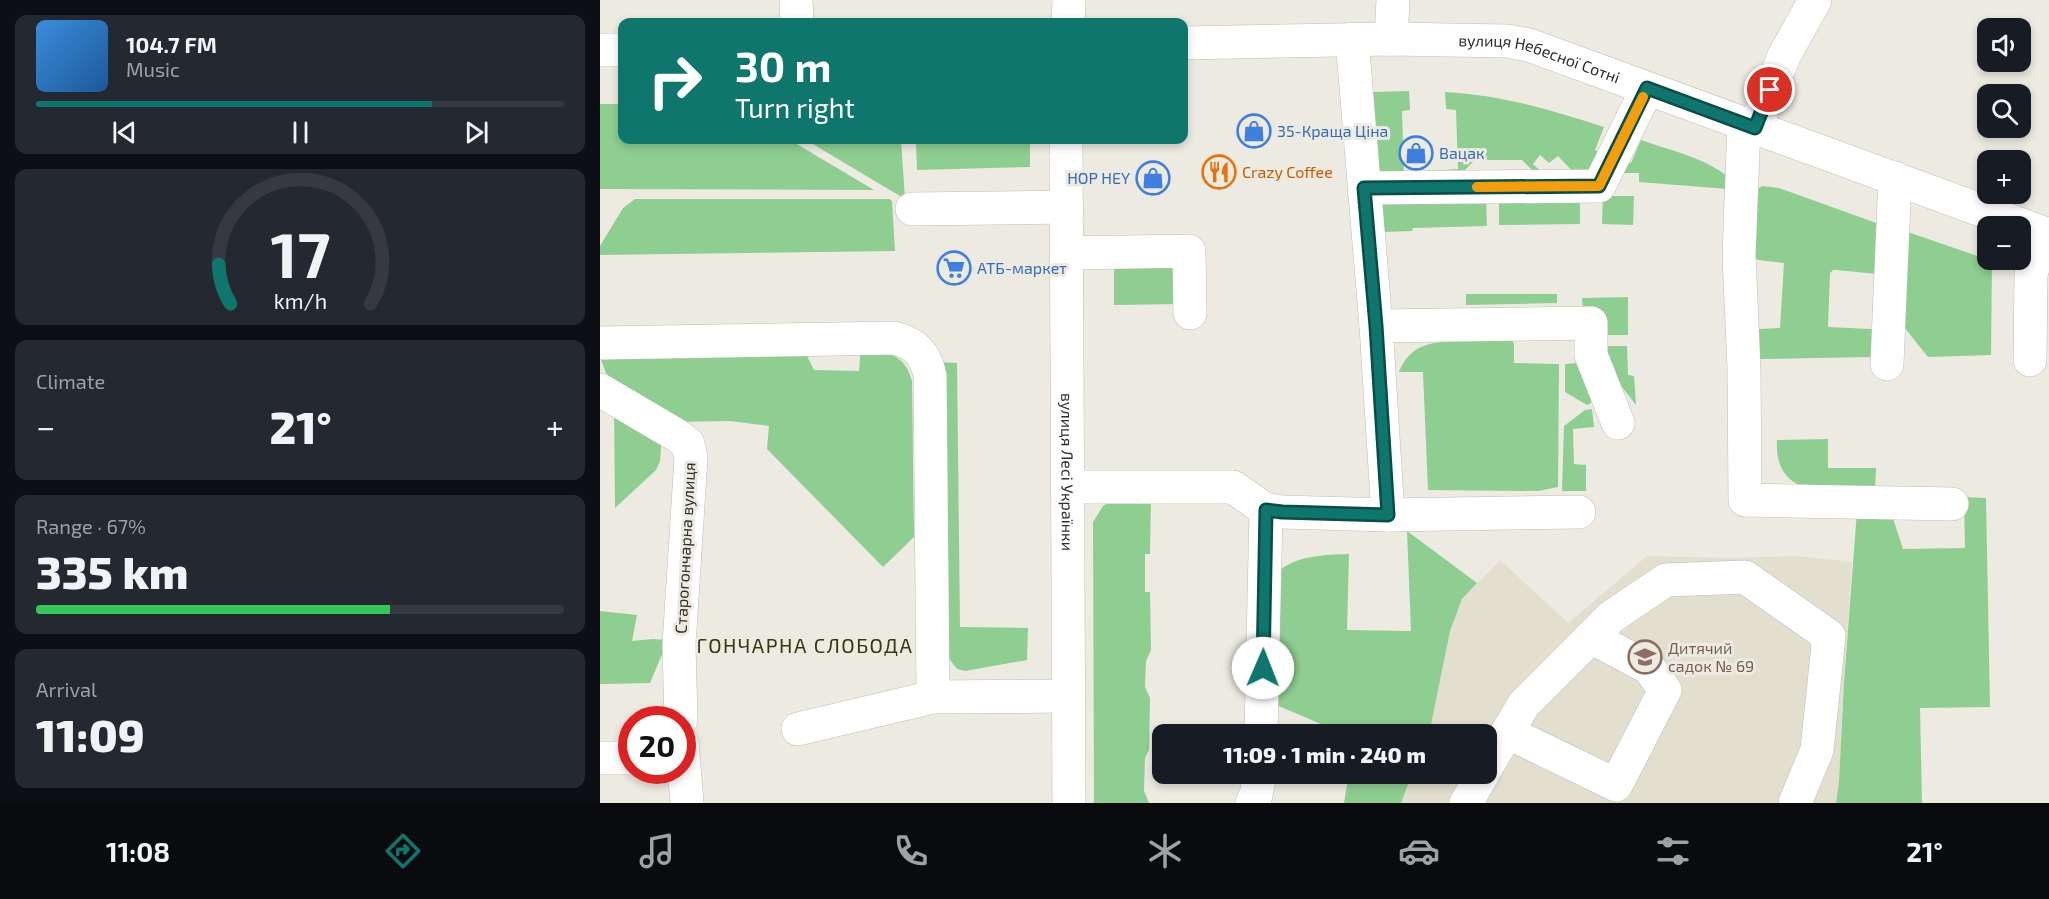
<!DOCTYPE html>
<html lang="en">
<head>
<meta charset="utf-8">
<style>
	body { margin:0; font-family:"Exo 2",sans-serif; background:#242831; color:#f1f3f6; height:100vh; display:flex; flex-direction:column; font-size:22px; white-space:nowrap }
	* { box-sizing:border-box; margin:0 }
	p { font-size:20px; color:#9ea1a6 }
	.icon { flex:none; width:33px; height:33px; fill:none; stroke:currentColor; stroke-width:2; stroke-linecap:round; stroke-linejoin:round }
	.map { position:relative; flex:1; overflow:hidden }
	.side { display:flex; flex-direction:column; gap:15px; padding:15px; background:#0d0f14; width:600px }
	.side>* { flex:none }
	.hud { position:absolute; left:18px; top:18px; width:570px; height:126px; border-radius:12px; box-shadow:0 3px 9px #0003; background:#0f766e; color:#fff; overflow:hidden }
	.controls { position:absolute; left:1377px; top:18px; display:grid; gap:12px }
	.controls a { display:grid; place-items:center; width:54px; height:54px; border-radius:12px; background:#171b24; box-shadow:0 3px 9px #0003; font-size:30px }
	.speed { position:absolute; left:18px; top:706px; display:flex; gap:12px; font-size:30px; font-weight:700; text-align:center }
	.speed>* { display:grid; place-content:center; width:78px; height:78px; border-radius:50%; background:#171b24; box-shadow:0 3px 9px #0003; line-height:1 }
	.speed .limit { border:9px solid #d22; background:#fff; color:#111 }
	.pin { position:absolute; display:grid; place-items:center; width:51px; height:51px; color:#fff; margin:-26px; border:3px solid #fff; border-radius:50%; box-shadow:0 2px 6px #0007 }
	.me { position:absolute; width:66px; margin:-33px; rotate:1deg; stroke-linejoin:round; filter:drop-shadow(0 0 4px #0008) }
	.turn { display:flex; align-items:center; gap:21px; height:126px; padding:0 18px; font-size:27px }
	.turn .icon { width:78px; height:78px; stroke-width:2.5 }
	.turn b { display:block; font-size:42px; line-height:51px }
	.big { font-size:45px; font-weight:800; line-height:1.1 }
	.side .card { flex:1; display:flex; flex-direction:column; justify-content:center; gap:9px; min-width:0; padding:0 21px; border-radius:12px; background:#242831 }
	.side .dial { align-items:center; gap:0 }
	.dial svg { height:156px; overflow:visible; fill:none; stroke:#363941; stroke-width:7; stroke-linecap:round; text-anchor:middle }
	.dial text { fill:#f1f3f6; stroke:none }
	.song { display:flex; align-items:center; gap:18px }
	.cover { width:72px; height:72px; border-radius:9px; background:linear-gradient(135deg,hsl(210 70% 55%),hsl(210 70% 35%)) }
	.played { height:6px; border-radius:3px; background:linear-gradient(90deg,#0f766e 75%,#363941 75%) }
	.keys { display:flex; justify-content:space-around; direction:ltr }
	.heat { display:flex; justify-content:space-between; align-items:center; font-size:33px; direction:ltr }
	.charge { height:9px; border-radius:4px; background:linear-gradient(90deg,#34c759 67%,#363941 0) }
	.trip { position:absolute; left:552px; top:724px; width:345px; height:60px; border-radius:12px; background:#171b24; box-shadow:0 3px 9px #0003; font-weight:800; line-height:60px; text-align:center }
	.dock { display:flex; height:96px; justify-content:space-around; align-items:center; background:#090b0e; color:#9ea1a6 }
	.dock .icon { width:42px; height:42px }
	.dock .on { color:#0f766e }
	.dock b { font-size:27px; color:#f1f3f6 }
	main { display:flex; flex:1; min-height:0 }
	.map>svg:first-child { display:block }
	.built { fill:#e2dfce }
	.green { fill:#8fce91 }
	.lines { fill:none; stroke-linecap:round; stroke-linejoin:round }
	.minor-casing { stroke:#c0beb5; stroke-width:34 }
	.minor { stroke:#fff; stroke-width:33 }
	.route-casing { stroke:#0a4d48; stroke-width:15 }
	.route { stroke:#0f766e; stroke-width:10 }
	.slow { stroke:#f59e0b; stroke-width:10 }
	.labels { text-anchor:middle; stroke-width:6; stroke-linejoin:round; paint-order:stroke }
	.street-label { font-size:16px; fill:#2f2e2b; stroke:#eceae1 }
	.shop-label { font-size:16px; fill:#366cbe; stroke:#eceae1; text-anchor:start }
	.food-label { font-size:16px; fill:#c56008; stroke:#eceae1; text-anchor:start }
	.education-label { font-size:16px; fill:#785e54; stroke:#eceae1; text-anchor:start }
	.quarter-label { font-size:20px; letter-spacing:1.5px; fill:#34380f; stroke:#eceae1 }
</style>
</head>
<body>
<main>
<section class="side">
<div class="card">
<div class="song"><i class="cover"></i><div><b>104.7 FM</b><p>Music</p></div></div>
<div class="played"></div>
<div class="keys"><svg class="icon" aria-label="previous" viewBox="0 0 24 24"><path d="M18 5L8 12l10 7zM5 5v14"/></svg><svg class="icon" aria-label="pause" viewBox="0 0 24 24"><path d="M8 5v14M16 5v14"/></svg><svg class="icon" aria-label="next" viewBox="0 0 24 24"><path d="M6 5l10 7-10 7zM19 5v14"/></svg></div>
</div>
<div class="card dial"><svg viewBox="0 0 100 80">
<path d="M14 69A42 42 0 1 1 86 69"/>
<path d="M14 69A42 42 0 0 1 8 49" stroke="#0f766e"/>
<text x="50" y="56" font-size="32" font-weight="700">17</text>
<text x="50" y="72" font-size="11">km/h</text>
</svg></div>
<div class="card"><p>Climate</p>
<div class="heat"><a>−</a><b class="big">21°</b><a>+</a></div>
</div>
<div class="card"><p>Range · 67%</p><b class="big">335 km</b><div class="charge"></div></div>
<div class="card"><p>Arrival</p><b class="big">11:09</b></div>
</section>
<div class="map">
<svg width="1449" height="803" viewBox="0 0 1449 803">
	<rect width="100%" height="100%" fill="#eceae1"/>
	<path class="built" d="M1047,556l86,2 63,-2 56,6 -8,121 -5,99 -3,21h-435l11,-29h74v-39h-57l21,-104 12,-32 38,-39 68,63z"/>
	<path class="green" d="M809,91l1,19 -8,1 2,62 54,-4 -2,-59 -10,-1 -1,-17c56,3 106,18 159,35l-9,23 10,5 -7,12 -20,10 -20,-21 -9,7 -9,-8 -7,9 17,16h-8l-20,-20h-47l-20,20h-66l-10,-9 -6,-79z
		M0,104h22v36h168l84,50 -274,-1z
		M206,140h95l4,59z
		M1041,140c28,10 62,17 86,36l1,13 -89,-7v-9h-24l6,-13 10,3z
		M430,141v26l-113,3 -1,-26z
		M1162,186l17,2 100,36 -1,50 -42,-4h-3l-3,3 -2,54 43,2 2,2 -1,26 -113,2v-30l21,-1 4,-65 -26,-3 -4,-3v-65z
		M886,196l1,30 -74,2 -1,3 -28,1 -2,-35z
		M899,196h81v28l-81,1z
		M1003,196h31l-1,29 -31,-1z
		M35,199h254l3,2 3,50 -295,4v-9l23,-38z
		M1299,229l93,32 -1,94 -63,2 -28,-35z
		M514,267h66l1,37 -67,1z
		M866,294h91v9l-91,2z
		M1028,297v38h-23l-1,-24h-21l-1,-13z
		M911,339l3,5v19l45,1 -1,123 -20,4 -110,-1 -5,-118h-24c12,-30 35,-30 64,-31 16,-1 32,-1 48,-2z
		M261,345c25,8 44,8 51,36l2,156 -31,30 -116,-118 2,-23 -39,-5 -53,1 -57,-34 -14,-15 -6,-16 206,-3 8,16 45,1z
		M1006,346h21l1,29 6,1 2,29 -31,-40z
		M337,362l20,1 3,264 68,1 -1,32 -62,11 -8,-2 -13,-17z
		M977,363c14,9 14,25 14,40l-4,2 -22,-13v-28z
		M14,404l48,29 -2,28 -4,9 -41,38z
		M992,409l2,18 -21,2 1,35 12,1v26h-24l2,-65 21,-16z
		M1228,439v29h48l-1,21 -73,-3c-21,-8 -26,-26 -25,-46z
		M1364,497l22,1 4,209 -70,1 2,95h-86l3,-21 5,-99 13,-172 34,1 12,37 62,-1z
		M551,498l-1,56h-5v38h5l1,58 -5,11 -1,26 5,11 -1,52 -4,8 -1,33 5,12h-55l-1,-281 10,-16 7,-4z
		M807,531l70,52 -15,16 -12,32 -21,104h-92l-9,-8 -54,-23 7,-135c20,-14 44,-14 68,-15l-2,76 64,1z
		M0,611l37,4 -5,26 21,-2 15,1 -18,43 -50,1z
		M749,774h63l-11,29h-57z"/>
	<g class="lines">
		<defs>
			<g id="minor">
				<path d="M196,0l1,22"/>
				<path d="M468,22l1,-22"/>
				<path d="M791,39l2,-39"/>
				<path id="s1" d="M584,43l207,-4 116,2 22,4 520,190"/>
				<path d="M0,50h22"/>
				<path d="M1144,125l-5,130 5,113 1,132 207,4"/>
				<path d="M1155,128l29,-72 31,-56"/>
				<path id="s2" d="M466,140l3,663"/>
				<path d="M764,188l235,-2 48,-97"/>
				<path d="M312,209l155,-2"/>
				<path d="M467,253l122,-2 1,62"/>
				<path d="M776,326l215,-3v32l27,68"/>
				<path d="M0,343l294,-5c21,5 32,16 36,38l3,321 136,-1"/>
				<path d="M1430,360l1,-86 13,-41"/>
				<path d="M1287,364l8,-186"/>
				<path d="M0,390l78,46 10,8 3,14 -12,187 2,75"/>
				<path d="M467,487h166l33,23 16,2 106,3 -12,-189 -24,-287"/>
				<path d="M788,515l191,-3"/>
				<path d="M198,729l135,-32"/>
				<path d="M907,732l109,53 49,-95 -16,-22 -58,-31"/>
				<path d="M661,735l5,-225"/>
				<path d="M82,743l5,60"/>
				<path d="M0,758h32"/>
				<path d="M886,768l38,-64 87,-87 55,-37 79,-3 84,59 -12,114 -22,53"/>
				<path d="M652,803l4,-8 4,-21"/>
				<path d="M866,803l17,-29"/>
			</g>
		</defs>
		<use href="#minor" class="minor-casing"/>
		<use href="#minor" class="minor"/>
	</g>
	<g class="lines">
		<defs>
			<path id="route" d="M663,668l3,-158 16,2 106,3 -12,-189 -12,-138 235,-2 48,-98 108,40 15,-38"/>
		</defs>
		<use href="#route" class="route-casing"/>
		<use href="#route" class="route"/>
		<path class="slow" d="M877,187l122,-1 44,-89"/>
	</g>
	<defs>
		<symbol id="shop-ring" viewBox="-11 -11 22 22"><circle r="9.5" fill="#eceae1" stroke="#3f7fe0" stroke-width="1.5"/><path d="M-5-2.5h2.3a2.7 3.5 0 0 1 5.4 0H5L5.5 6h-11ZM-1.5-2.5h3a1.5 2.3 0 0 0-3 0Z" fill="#3f7fe0"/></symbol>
		<symbol id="restaurant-ring" viewBox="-11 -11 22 22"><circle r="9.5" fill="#eceae1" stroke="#e8710a" stroke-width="1.5"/><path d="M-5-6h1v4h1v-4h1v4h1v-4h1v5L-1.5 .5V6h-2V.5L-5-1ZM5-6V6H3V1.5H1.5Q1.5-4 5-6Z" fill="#e8710a"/></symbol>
		<symbol id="supermarket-ring" viewBox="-11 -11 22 22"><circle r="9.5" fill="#eceae1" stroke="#3f7fe0" stroke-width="1.5"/><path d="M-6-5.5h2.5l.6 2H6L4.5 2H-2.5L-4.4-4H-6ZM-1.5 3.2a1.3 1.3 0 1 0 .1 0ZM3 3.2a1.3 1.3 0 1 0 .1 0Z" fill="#3f7fe0"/></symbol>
		<symbol id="school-ring" viewBox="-11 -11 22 22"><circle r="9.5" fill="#eceae1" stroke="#8d6e63" stroke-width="1.5"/><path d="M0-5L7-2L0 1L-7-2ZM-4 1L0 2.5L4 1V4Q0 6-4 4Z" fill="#8d6e63"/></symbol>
	</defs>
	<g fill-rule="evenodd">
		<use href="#shop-ring" x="635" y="112" width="38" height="38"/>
		<use href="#shop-ring" x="797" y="134" width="38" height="38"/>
		<use href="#restaurant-ring" x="600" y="153" width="38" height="38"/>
		<use href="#shop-ring" x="534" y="159" width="38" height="38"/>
		<use href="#supermarket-ring" x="335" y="249" width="38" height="38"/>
		<use href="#school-ring" x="1026" y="638" width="38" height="38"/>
	</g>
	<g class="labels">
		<g class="street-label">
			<text dy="6" stroke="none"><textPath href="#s1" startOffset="358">вулиця Небесної Сотні</textPath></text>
			<text dy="6" stroke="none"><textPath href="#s2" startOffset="332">вулиця Лесі Українки</textPath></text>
			<text transform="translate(85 548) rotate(-87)" y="6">Старогончарна вулиця</text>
		</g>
		<g class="shop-label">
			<text x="677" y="137">35-Краща Ціна</text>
			<text x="839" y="159">Вацак</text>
			<text x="530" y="184" text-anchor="end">HOP HEY</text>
			<text x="377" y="274">АТБ-маркет</text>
		</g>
		<g class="food-label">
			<text x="642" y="178">Crazy Coffee</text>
		</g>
		<g class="education-label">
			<text x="1068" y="654">Дитячий<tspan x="1068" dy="18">садок № 69</tspan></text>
		</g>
		<g class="quarter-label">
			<text x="205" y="653">ГОНЧАРНА СЛОБОДА</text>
		</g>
	</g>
</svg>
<div class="controls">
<a><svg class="icon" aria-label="sound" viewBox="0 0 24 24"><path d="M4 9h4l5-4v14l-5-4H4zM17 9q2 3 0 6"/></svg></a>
<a><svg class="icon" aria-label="search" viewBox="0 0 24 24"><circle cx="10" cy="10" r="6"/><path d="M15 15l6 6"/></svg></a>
<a>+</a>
<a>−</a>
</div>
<div class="speed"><div class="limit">20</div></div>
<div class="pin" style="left:1170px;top:90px;background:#d93025"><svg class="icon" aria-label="arrive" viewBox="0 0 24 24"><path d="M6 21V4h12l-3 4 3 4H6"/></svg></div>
<svg class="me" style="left:663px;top:668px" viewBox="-20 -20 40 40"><circle r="19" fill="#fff"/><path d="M0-13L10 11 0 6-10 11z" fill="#0f766e"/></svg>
<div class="trip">11:09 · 1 min · 240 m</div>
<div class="hud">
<div class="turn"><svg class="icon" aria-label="right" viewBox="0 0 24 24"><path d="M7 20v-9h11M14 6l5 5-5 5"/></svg><div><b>30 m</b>Turn right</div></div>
</div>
</div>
</main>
<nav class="dock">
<b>11:08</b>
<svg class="icon on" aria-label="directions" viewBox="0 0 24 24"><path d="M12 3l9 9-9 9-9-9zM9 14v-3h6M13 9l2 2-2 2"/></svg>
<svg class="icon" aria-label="music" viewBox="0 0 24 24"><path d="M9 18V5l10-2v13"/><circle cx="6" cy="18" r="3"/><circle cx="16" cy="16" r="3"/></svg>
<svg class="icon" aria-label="phone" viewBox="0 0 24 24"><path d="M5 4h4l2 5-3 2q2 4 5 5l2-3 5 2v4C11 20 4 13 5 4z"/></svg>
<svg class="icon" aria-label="climate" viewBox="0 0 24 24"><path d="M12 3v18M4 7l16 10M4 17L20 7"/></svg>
<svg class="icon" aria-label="car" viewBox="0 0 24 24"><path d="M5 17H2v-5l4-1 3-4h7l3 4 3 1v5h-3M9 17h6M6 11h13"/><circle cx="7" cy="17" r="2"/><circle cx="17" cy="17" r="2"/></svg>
<svg class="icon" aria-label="filters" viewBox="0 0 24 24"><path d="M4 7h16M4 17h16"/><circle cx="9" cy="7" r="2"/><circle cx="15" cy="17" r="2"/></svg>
<b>21°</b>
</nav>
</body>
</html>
